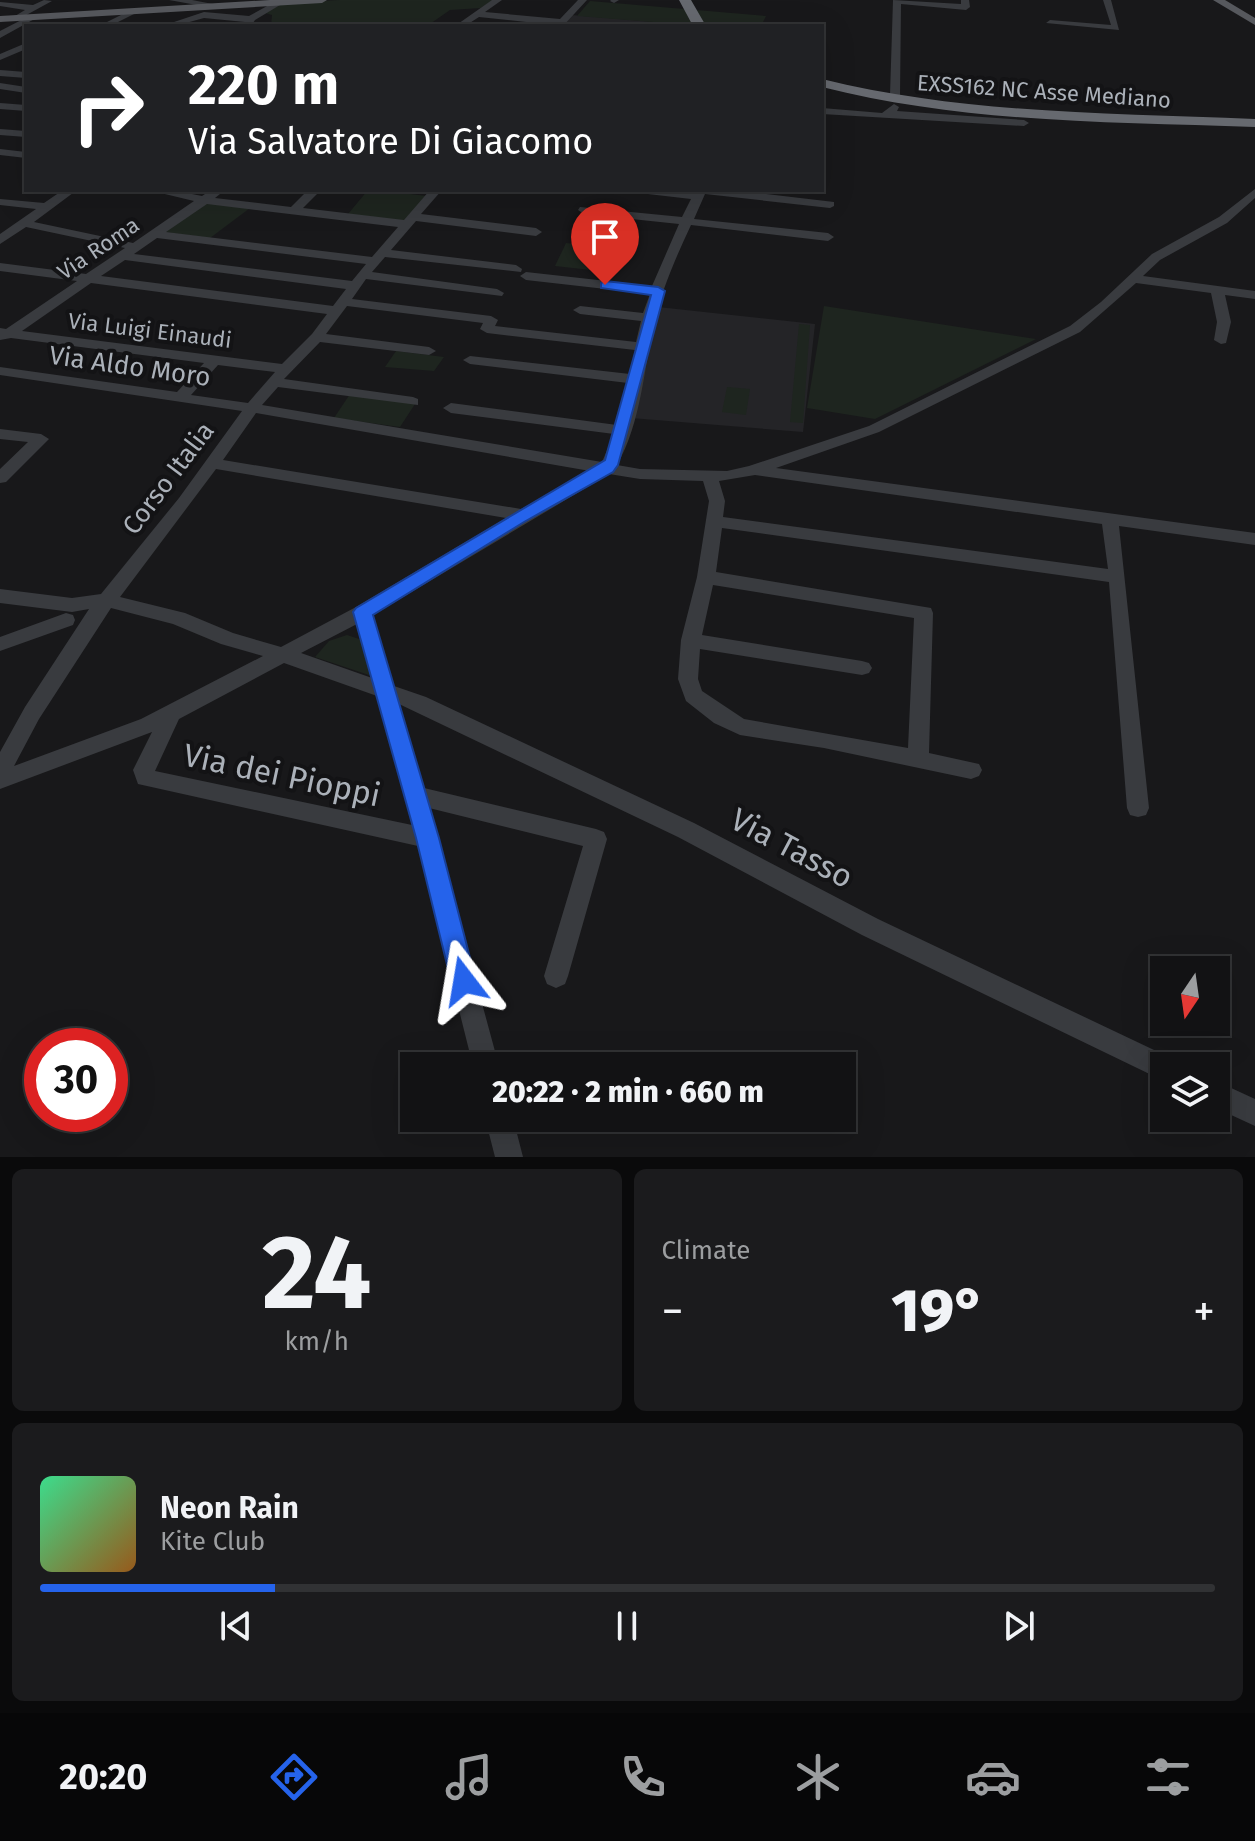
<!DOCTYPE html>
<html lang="en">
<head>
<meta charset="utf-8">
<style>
	body { margin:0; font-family:"Fira Sans",sans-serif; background:#1b1b1d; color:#f1f3f6; height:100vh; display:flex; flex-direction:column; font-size:30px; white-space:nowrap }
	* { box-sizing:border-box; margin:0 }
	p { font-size:26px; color:#9c9ea0 }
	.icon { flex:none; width:44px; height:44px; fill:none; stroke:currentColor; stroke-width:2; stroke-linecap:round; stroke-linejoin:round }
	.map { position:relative; height:1157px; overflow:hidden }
	.panel { display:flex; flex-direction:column; gap:12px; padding:12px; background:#0a0a0b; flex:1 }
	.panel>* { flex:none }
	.top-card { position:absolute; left:24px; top:24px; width:800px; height:168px; border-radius:0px; box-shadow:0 8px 32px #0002,0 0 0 2px #313234; background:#202124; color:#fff; overflow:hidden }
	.needle { width:52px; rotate:193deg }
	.fabs { position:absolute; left:1150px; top:956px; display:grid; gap:16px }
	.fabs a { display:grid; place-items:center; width:80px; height:80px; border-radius:0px; background:#121214; box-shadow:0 8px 32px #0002,0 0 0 2px #313234; font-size:40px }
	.speed { position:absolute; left:24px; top:1028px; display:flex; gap:16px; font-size:40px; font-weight:700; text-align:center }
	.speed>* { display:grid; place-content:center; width:104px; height:104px; border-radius:50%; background:#121214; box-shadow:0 8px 32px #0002,0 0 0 2px #313234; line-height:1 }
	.speed .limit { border:12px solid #d22; background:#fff; color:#111 }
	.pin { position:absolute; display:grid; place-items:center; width:68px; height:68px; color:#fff; margin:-82px -34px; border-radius:50% 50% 50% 0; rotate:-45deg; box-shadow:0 0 8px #0007 }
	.pin .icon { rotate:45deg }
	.me { position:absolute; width:88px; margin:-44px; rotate:346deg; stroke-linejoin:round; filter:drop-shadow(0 0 6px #0008) }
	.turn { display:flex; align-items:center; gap:28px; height:168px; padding:0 32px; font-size:36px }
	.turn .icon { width:104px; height:104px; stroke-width:2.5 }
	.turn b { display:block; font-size:56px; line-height:68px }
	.big { font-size:60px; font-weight:800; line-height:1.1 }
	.panel .tile { flex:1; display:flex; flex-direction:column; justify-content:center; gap:12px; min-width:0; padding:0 28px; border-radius:12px; background:#1b1b1d }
	.panel .dial { align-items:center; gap:0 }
	.dial b { font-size:104px; line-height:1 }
	.song { display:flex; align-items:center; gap:24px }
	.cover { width:96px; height:96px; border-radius:12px; background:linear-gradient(135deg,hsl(150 70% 55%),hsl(30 70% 35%)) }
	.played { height:8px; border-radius:4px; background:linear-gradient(90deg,#2563eb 20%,#313234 20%) }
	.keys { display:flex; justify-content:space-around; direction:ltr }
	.heat { display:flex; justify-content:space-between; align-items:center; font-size:44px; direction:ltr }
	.panel .tiles { flex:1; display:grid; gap:12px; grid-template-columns:1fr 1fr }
	.tile:last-child { grid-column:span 2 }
	.trip { position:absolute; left:400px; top:1052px; width:456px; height:80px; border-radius:0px; background:#121214; box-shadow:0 8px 32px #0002,0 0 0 2px #313234; font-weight:800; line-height:80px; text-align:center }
	.dock { display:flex; height:128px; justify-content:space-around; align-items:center; background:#070708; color:#9c9ea0 }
	.dock .icon { width:56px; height:56px }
	.dock .on { color:#2563eb }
	.dock b { font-size:36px; color:#f1f3f6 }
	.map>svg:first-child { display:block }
	.built { fill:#242427 }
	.green { fill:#1e251f }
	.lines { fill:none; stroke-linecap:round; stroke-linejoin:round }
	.minor { fill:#393b3f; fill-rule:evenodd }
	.major { fill:#56585d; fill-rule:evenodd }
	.highway { fill:#66696f; fill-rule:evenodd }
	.route { fill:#2563eb; stroke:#184099; stroke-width:2 }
	.labels { text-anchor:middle; stroke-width:8; stroke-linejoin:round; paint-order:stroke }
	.far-street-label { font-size:22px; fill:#abb1b9; stroke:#131315 }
	.street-label { font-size:26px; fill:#abb1b9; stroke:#131315 }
	.near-street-label { font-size:32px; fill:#abb1b9; stroke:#131315 }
</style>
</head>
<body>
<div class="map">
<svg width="1255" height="1157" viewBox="0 0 1255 1157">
	<rect width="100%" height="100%" fill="#18181a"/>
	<path class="built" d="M571,15l132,11 -139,-2z
		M658,307l157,17 -12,108 -172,-14z"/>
	<path class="green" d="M340,0h153l-12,8 -31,2 -23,16h-156l1,-11 -7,-2 18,-10z
		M590,1l176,15 -5,10h-58l-126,-10z
		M368,190h7l52,6 -22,25 -57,-7z
		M209,202l41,6 -40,30 -45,-6z
		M566,243l60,6 -8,24 -63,-7z
		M824,306l212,33 -161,80 -68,-11z
		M799,324l11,1 -7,98 -13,-1z
		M396,351l48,6 -10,14 -49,-4z
		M727,387l23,2 -4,26 -24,-3z
		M350,394l65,10 -15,23 -66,-9z
		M347,635l18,6 7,35 -57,-19 14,-16z"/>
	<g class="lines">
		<path class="minor" d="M44,0l8,1 -33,18 -4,-3 10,-6 -25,-4v-4l33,3z
			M169,0h23l31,6 -4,3z
			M278,0l7,2 -30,18 -4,6h-8l2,-4 -41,-4 -29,8h-13l42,-14 45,4z
			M492,0h10l-17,12 75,7 18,-19h9l-24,26 -84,-9 -14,9h-10z
			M619,0l-5,3 -4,-2 1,-1z
			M893,0l68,4v-4h8l1,7 -4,3 -65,-6 -1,91 -5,3 -5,-3z
			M1103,0h8l8,30 -73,-7 4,-3 61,5z
			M133,9l7,2 -30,15h-11z
			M31,15l7,2 -38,21v-7z
			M26,43v6l-26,11v-6z
			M0,70l26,2v6l-26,-2z
			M0,83l26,4v6l-26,-4z
			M0,103l26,2v6l-26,-2z
			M894,104l5,3 -2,4 127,9 5,3 -5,3 -202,-12v-6l60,5z
			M0,129l26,2v6l-26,-2z
			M0,149l26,3v6l-26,-3z
			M1255,189v9l-28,25 -67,37 -17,16 112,15v8l-30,-4 6,27 -5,21 -5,1 -7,-4 3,-18 -6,-29 -75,-10 -56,49 -201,100 -103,36 479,65v12l-136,-19 30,282 -3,7 -8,2 -8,-2 -3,-7 -18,-226 -387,-54 -6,44 215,36 2,5 -4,140 50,11 3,6 -3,6 -8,3 -147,-31 -84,-13 -26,-12 -28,-22 -8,-22 3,-39 16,-63 12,-76 -6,-20 -63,-2 -31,-5 -236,141 21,71 32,11 268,126 184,96 295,140 3,7h-12v15l-302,-146 -184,-98 -279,-133 25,84 172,41 8,3 3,7 -39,137 -3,8 -9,4 -9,-4 -3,-8 39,-130 -154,-38 70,258h-26l-55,-220 -280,-62 -5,-14 19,-38 -152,57v-37l25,-45 64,-98 -17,3 -72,-9v-14l72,9 29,-4 78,-96 63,-87 -242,-36v-8l177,25 27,-29 -193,-25 -11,2v-12l6,1 71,-48 -77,-10v-8l86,11 39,-26 -99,-21 -26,17v-10l36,-25 -36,-4v-6l44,4 19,-13h14l-43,32 99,21 61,-42 -46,-11h24l30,6 9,-6h14l-10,8 76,9 17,-17h13l-18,18 101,12 26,-30h12l-21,24 115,14 6,4 -6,4 -120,-15 -25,29 125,15 6,4 -1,3 -136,-15 -13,15 125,17 7,4 -2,3 -136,-17 -14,20 139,17 7,4 -3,6 141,16 5,-21 -61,-7 -7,-4 7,-4 63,7 7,-19 -124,-14 -6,-4 6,-4 126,14 27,-62 -95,-10 -6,-4 2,-3 102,10 9,-18 -52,-6 -6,-3h100l101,12v4l-4,2 -125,-14 -11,25 134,14 6,4 -6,4 -137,-16c-15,32 -29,64 -37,98 -10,46 -13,100 -37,142l23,4 87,2 22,-5 120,-40 201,-100 31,-24 51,-48 67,-37zM207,204l191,23 -26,30 -206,-25zM157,238l209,26 -14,17 -218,-27zM125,260l221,29 -13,17 -232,-30zM91,283l236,31 -15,20 -30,30 -260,-33zM347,306l136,17 -3,6 7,4 148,17 -5,24 -160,-18 -7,4 7,4 158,19 -11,42 -166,-22 -8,5 8,5 163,21 -12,28 -340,-57 16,-18 140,18v-6l-5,-2 -129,-18 36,-37 109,13 7,-4 -7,-4 -103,-13zM218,365l57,7 -27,31 -57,-8zM256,413l334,58 -69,38 -298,-49zM216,469l290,49 -150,89 -75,40 -48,-14 -48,-20 -65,-16zM755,475l347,49 6,45 -385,-52 2,-16 -6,-20zM713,585l201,33 -6,130 -164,-29 -42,-28 -4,-12 2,-30 162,26 7,-2 3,-5 -3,-5 -7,-2 -160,-26zM111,608l62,16 48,20 42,12 -122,63 -127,47 25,-47zM357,624l15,54 -71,-25zM284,663l93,33 35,129 -257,-54 24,-52z
			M0,429l41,5 8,5 -43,43 -6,1v-14l28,-27 -28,-3z
			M66,613l7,2 2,5 -2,5 -73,26v-14z
			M1216,1081l39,18v27l-39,-18z
			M485,1118h28l10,39h-28z"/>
		<path class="major" d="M270,0h57l-5,3 -322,19v-6z
			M1213,0h12l30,18v7z"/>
		<path class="highway" d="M679,0h12l15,26h-13z
			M822,79c142,35 287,34 433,40v8c-146,-5 -291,-4 -433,-40z"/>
	</g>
	<path class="route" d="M605,281l53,6 7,4 -47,174 -5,7 -89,50 -151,93 66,223 37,143 -3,8 -9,4 -9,-4 -4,-8 -35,-143 -63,-226 3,-4 249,-148 46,-165 -50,-7v-5z"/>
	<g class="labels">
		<g class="far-street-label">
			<text transform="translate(1044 91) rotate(4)" y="8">EXSS162 NC Asse Mediano</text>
			<text transform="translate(98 248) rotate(-34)" y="8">Via Roma</text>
			<text transform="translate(150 330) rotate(7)" y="8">Via Luigi Einaudi</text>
		</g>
		<g class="street-label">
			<text transform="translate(130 366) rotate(8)" y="9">Via Aldo Moro</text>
			<text transform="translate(168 478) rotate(-53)" y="9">Corso Italia</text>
		</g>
		<g class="near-street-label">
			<text transform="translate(282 775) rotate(12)" y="11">Via dei Pioppi</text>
			<text transform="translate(792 848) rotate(28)" y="11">Via Tasso</text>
		</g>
	</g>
</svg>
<div class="fabs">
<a><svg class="needle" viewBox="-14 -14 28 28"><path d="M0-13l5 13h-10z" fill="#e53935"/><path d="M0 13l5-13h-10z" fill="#9c9ea0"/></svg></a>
<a><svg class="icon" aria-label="layers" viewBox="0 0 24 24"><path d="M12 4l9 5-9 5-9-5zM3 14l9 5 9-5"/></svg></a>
</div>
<div class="speed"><div class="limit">30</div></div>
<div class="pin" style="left:605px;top:285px;background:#d93025"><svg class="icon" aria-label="arrive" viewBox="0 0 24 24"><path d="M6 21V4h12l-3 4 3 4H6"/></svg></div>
<svg class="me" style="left:464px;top:981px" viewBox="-20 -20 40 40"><path d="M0-17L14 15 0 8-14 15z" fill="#2563eb" stroke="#fff" stroke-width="4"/></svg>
<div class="trip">20:22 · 2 min · 660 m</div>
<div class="top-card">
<div class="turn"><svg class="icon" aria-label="right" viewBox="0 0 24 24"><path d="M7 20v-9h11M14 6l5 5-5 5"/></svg><div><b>220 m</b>Via Salvatore Di Giacomo</div></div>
</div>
</div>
<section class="panel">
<div class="tiles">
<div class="tile dial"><b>24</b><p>km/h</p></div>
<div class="tile"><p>Climate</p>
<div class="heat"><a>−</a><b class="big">19°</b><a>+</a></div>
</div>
<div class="tile">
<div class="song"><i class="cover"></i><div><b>Neon Rain</b><p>Kite Club</p></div></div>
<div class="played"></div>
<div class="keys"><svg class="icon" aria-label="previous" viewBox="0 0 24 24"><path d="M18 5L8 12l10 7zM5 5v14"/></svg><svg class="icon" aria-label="pause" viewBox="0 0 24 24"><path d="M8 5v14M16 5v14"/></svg><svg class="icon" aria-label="next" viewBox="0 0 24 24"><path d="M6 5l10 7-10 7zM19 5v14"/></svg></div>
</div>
</div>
</section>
<nav class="dock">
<b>20:20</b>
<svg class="icon on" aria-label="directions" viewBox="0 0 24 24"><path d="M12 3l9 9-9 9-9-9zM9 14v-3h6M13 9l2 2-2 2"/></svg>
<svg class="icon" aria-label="music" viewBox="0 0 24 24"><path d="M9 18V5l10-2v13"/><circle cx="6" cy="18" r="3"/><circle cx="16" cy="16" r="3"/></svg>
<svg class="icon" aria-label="phone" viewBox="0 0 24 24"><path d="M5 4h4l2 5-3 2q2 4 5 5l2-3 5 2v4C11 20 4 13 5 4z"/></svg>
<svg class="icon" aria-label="climate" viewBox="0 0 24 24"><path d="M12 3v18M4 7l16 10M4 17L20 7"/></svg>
<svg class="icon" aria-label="car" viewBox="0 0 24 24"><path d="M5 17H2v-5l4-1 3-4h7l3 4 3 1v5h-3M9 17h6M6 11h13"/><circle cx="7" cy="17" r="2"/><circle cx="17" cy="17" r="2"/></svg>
<svg class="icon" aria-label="filters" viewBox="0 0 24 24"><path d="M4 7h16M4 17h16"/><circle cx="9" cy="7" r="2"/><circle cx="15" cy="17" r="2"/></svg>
</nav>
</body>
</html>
